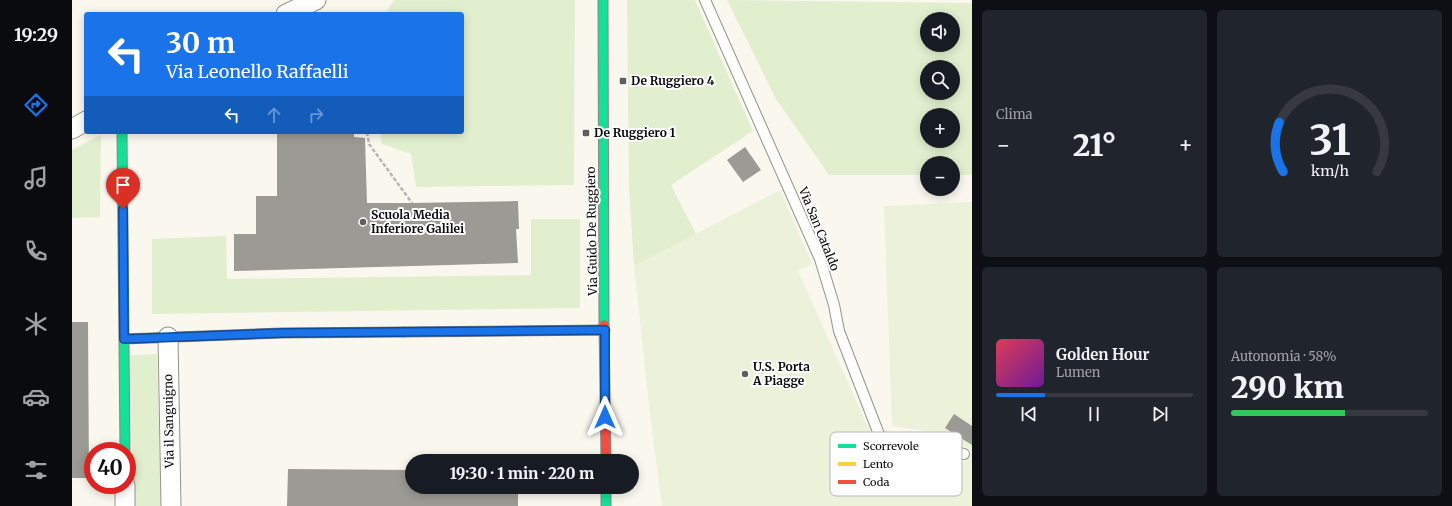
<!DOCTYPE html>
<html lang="it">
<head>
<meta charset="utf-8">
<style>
	body { margin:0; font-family:Merriweather,serif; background:#20242c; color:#f1f3f6; height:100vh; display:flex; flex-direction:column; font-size:15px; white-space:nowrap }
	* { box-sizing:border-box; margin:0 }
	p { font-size:13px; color:#9ea1a6 }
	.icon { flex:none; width:22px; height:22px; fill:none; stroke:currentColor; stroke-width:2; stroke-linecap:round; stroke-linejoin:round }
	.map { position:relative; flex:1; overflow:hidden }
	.details { display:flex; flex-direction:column; gap:10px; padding:10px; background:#0d0f14; width:480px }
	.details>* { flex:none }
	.hud { position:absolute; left:12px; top:12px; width:380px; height:122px; border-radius:4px; box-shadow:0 2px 10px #0003; background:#1a73e8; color:#fff; overflow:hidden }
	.tools { position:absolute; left:848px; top:12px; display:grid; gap:8px }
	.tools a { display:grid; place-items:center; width:40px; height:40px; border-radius:50%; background:#171b24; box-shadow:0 2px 10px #0003; font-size:20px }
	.speed { position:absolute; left:12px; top:442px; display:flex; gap:8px; font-size:20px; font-weight:700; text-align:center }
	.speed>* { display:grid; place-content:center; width:52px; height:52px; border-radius:50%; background:#171b24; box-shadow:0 2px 10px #0003; line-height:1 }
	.speed .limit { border:6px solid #d22; background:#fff; color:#111 }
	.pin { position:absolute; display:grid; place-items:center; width:34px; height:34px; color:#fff; margin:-41px -17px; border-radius:50% 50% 50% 0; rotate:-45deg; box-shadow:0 0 4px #0007 }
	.pin .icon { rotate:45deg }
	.me { position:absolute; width:44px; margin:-22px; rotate:0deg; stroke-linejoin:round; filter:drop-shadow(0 0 3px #0008) }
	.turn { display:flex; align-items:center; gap:14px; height:84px; padding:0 16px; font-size:18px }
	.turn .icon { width:52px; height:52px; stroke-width:2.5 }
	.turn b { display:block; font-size:28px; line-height:34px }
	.lanes { display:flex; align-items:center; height:38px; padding:0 16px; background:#0003; justify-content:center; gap:20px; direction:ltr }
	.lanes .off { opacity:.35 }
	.big { font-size:30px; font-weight:800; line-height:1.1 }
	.details .card { flex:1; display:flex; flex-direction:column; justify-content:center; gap:6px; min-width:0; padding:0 14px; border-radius:6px; background:#20242c }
	.details .dial { align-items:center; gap:0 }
	.dial svg { height:104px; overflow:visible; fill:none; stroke:#363941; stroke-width:7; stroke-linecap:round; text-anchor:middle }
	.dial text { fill:#f1f3f6; stroke:none }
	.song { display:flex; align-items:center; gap:12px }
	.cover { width:48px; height:48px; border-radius:6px; background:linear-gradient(135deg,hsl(350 70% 55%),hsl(280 70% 35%)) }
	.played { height:4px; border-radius:2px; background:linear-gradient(90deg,#1a73e8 25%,#363941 25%) }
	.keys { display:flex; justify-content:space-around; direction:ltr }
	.heat { display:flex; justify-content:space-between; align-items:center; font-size:22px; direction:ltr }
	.charge { height:6px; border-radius:3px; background:linear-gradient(90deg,#34c759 58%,#363941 0) }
	.details .tiles { flex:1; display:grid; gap:10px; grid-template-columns:repeat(2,1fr) }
	.trip { position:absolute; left:333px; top:454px; width:234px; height:40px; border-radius:20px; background:#171b24; box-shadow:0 2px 10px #0003; font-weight:800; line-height:40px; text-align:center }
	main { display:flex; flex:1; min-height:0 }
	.dock { display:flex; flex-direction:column; width:72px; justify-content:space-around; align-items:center; background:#090b0e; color:#9ea1a6 }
	.dock .icon { width:28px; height:28px }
	.dock .selected { color:#1a73e8 }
	.dock b { font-size:18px; color:#f1f3f6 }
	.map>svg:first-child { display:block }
	.green { fill:#e1efcf; fill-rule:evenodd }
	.pitch { fill:#ebf2d9 }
	.building { fill:#9c9a95 }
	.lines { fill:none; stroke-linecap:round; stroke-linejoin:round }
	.lane-casing { stroke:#93928d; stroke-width:12 }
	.street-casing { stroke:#93928d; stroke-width:21 }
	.fast-casing { stroke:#898884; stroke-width:11 }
	.slow-casing { stroke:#898884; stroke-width:11 }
	.jam-casing { stroke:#898884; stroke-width:11 }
	.path { stroke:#b7b7b5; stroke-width:2.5; stroke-dasharray:4 2; stroke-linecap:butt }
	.lane { stroke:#fefefc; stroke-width:10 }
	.street { stroke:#fefefc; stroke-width:19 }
	.fast { stroke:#16e098; stroke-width:9 }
	.slow { stroke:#ffcf43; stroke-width:9 }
	.jam { stroke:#f24e42; stroke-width:9 }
	.route-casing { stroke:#114b97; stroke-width:10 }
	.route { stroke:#1a73e8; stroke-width:7 }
	.poi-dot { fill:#5f5e5a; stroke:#fff; stroke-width:1.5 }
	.labels { text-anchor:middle; stroke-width:4; stroke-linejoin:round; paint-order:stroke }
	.poi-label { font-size:12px; font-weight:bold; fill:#0b0b0b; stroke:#fff; text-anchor:start }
	.street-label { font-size:12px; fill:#0b0b0b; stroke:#fff }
	.key { fill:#fff; stroke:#b6b6b6; stroke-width:1 }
	.key-label { font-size:11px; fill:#0b0b0b }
</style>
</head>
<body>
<main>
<nav class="dock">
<b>19:29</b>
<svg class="icon selected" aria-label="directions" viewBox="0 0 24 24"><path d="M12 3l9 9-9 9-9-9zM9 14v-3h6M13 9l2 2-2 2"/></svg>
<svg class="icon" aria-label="music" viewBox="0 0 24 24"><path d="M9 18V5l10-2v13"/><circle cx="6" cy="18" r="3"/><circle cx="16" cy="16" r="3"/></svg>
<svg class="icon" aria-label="phone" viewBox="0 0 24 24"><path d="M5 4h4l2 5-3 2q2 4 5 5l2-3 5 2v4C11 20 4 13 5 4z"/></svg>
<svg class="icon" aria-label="climate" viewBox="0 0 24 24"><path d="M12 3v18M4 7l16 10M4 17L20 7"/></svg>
<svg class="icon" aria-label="car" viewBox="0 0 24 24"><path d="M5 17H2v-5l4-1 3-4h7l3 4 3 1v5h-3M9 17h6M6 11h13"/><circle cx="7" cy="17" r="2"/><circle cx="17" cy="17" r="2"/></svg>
<svg class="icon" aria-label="filters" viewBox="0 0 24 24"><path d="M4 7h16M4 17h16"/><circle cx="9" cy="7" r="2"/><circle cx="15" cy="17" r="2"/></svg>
</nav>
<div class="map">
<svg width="900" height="506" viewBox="0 0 900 506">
	<rect width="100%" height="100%" fill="#faf8ee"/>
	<path class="green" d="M322,0h181l-1,185 -158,2 -5,-33 -29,-10 -2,-12h82v-118h-77z
		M555,0h68l58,131 -82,54 25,49 -62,32 -5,-77z
		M655,0l245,3v172h-19v-12h-26v12h-98l-53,-76zM855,19h26v26h-26zM855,67h26v26h-26zM855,115h26v26h-26z
		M29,135l-1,82 -28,1v-68z
		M459,219h49v89l-428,6v-75l74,-3 1,43 304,-4z
		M85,354l4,152h-28l-3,-151z"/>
	<path class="pitch" d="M708,190l32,74 -14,7 86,192 -3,2 15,29 69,-32 7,-10v54h-310l-12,-91 -16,-149z
		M900,202v249l-32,-18 -48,-7 -8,-220z"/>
	<path class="building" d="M205,132h77v5l11,1 2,65h45l106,-2 1,28h-3l2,34 -284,8v-37h22v-38h21z
		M673,147l16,23 -18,12 -16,-22z
		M0,322h16l1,156h-17z
		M882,414l18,12v19l-27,-17z
		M216,469l124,1v17h106v19h-231z"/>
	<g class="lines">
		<defs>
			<path id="lane" d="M633,0l115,259 14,46 5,26 41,106 48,7 36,10"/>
			<path id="street" d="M214,14l30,-14
				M0,129l14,-8
				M96,337l3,169
				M53,485v21"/>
			<path id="fast" d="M531,0l1,325
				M50,132l3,319
				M52,339l158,-6 122,-1
				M534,487v19"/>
			<path id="slow" d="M332,332l201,-2"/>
			<path id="jam" d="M532,325l2,136"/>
		</defs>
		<use href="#lane" class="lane-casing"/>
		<use href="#street" class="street-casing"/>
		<use href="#fast" class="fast-casing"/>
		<use href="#slow" class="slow-casing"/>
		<use href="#jam" class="jam-casing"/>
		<path class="path" d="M295,132l2,12 43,59"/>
		<use href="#lane" class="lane"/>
		<use href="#street" class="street"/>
		<use href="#fast" class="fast"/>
		<use href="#slow" class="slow"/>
		<use href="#jam" class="jam"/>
	</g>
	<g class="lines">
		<defs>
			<path id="route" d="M51,209l1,130 158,-6 323,-3v87"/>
		</defs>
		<use href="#route" class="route-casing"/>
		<use href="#route" class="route"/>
	</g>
	<g class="poi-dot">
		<rect x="547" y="77" width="8" height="8" rx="2"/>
		<rect x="510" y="129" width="8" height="8" rx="2"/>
		<circle cx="291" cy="222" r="4"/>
		<circle cx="673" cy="374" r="4"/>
	</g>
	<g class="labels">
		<g class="poi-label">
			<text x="559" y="85">De Ruggiero 4</text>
			<text x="522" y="137">De Ruggiero 1</text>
			<text x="299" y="219">Scuola Media<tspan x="299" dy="14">Inferiore Galilei</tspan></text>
			<text x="681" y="371">U.S. Porta<tspan x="681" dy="14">A Piagge</tspan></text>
		</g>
		<g class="street-label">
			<text transform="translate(747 229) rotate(68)" y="4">Via San Cataldo</text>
			<text transform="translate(520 231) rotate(-91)" y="4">Via Guido De Ruggiero</text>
			<text transform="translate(97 421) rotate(-91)" y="4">Via il Sanguigno</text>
		</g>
	</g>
	<rect x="758" y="432" width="132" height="64" rx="6" class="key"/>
	<rect x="766" y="444" width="18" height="4" fill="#16e098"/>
	<rect x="766" y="462" width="18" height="4" fill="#ffcf43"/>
	<rect x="766" y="480" width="18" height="4" fill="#f24e42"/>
	<g class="key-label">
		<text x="791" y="450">Scorrevole</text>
		<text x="791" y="468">Lento</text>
		<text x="791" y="486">Coda</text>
	</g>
</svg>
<div class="tools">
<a><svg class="icon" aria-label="sound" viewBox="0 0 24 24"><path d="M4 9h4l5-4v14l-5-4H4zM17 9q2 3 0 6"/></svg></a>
<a><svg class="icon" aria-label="search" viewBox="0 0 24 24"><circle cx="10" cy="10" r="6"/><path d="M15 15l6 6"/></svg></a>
<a>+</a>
<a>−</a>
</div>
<div class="speed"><div class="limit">40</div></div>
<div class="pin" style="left:51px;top:209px;background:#d93025"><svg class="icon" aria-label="arrive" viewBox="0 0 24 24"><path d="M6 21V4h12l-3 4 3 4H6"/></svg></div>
<svg class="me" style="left:533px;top:417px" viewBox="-20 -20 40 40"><path d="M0-17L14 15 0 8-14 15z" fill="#1a73e8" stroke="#fff" stroke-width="4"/></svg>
<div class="trip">19:30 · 1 min · 220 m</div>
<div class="hud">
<div class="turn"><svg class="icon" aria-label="left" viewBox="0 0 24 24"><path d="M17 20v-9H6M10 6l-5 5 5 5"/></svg><div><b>30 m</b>Via Leonello Raffaelli</div></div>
<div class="lanes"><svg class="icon" aria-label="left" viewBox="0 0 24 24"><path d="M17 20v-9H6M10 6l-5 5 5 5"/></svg><svg class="icon off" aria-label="ahead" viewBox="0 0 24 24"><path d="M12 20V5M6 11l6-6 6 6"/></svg><svg class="icon off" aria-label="right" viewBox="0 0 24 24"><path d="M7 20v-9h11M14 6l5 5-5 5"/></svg></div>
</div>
</div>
<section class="details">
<div class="tiles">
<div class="card"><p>Clima</p>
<div class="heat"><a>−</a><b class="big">21°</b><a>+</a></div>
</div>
<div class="card dial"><svg viewBox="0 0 100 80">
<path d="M14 69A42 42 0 1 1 86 69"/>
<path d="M14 69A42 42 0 0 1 11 31" stroke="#1a73e8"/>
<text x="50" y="56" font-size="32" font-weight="700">31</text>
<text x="50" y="72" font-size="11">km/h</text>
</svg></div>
<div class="card">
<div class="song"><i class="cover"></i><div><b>Golden Hour</b><p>Lumen</p></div></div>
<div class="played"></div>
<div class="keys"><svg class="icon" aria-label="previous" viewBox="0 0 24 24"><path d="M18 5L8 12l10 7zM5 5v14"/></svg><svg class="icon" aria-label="pause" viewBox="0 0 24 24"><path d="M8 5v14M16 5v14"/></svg><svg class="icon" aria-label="next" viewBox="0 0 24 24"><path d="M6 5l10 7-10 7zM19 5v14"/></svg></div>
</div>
<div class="card"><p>Autonomia · 58%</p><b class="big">290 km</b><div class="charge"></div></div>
</div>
</section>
</main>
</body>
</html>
